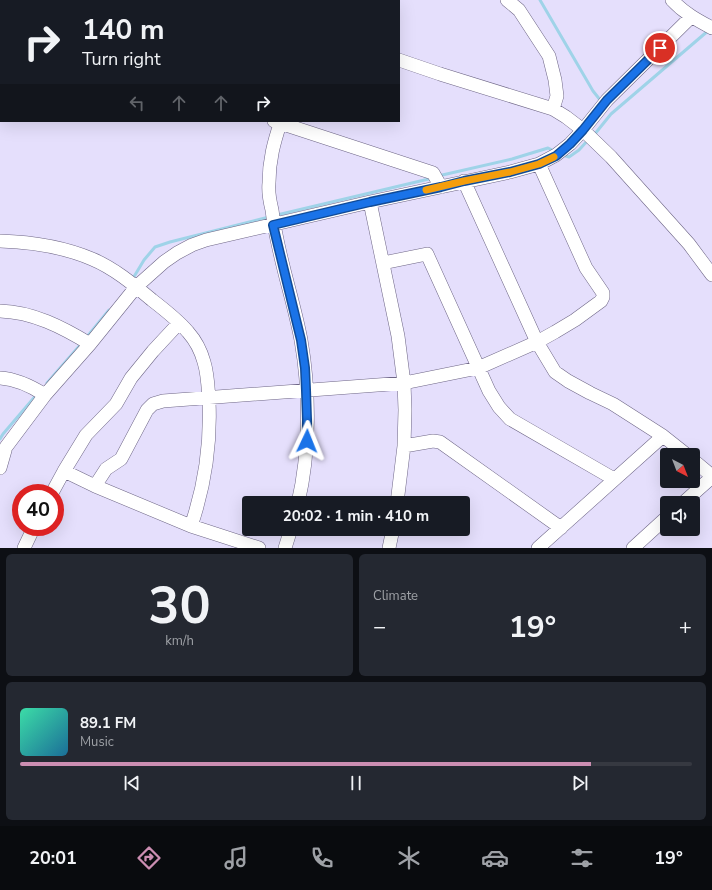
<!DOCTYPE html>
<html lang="en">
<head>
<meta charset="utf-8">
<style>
	body { margin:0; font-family:"Nunito Sans",sans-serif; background:#242831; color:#f1f3f6; height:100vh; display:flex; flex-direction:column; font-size:15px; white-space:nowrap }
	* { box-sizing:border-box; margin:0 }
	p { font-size:13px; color:#9ea1a6 }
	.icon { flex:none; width:22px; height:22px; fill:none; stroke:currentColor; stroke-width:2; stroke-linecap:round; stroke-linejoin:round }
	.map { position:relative; height:548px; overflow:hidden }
	.side { display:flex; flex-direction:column; gap:6px; padding:6px; background:#0d0f14; flex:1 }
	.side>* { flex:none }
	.top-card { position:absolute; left:0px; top:0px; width:400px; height:122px; box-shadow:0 4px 16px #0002; background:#171b24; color:#f1f3f6; overflow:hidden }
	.needle { width:26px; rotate:138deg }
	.buttons { position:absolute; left:660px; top:448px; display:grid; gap:8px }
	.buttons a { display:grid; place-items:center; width:40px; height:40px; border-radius:4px; background:#171b24; box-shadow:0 4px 16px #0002; font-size:20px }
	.speed { position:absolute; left:12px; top:484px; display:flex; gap:8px; font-size:20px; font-weight:700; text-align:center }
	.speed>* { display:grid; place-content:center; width:52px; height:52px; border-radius:50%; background:#171b24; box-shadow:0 4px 16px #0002; line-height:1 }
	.speed .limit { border:6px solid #d22; background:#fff; color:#111 }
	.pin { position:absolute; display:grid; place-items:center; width:34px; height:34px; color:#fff; margin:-17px; border:2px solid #fff; border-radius:50%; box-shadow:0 1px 4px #0007 }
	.me { position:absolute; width:44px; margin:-22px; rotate:2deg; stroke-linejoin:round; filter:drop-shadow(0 0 3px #0008) }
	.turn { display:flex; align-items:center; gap:14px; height:84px; padding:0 16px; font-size:18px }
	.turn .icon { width:52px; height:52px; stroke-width:2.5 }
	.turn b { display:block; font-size:28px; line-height:34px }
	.lanes { display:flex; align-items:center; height:38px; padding:0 16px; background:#0003; justify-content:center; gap:20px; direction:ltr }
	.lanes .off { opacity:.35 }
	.big { font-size:30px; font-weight:700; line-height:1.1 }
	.side .tile { flex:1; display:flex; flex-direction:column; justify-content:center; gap:6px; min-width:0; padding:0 14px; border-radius:6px; background:#242831 }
	.side .dial { align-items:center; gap:0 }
	.dial b { font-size:52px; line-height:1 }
	.song { display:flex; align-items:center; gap:12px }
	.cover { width:48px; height:48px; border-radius:6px; background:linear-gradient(135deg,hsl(160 70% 55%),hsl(200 70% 35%)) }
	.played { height:4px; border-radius:2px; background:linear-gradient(90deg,#cc8eb2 85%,#363941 85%) }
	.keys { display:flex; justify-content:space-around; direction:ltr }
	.heat { display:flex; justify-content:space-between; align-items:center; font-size:22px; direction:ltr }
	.side .tiles { flex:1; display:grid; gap:6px; grid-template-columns:1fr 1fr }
	.tile:last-child { grid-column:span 2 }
	.trip { position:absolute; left:242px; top:496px; width:228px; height:40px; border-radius:4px; background:#171b24; box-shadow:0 4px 16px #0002; font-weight:700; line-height:40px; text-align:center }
	.menu { display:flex; height:64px; justify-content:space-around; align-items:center; background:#090b0e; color:#9ea1a6 }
	.menu .icon { width:28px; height:28px }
	.menu .current { color:#cc8eb2 }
	.menu b { font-size:18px; color:#f1f3f6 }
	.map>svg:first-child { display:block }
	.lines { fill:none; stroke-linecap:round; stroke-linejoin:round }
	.stream { stroke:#9fd3e8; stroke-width:3 }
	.minor-casing { stroke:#6e6686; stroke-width:14 }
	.minor { stroke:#fff; stroke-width:13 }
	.route-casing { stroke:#114b97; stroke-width:10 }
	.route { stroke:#1a73e8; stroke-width:7 }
	.slow { stroke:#f59e0b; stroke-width:7 }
</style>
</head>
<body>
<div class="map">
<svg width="712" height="548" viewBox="0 0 712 548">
	<rect width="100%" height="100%" fill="#e5dffc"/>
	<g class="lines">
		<path class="stream" d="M540,0l53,91 8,10
			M594,135l17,-21 98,-84
			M563,155l6,2 10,-7 9,-10
			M438,176l74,-17 36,-11 6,3
			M277,215l156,-37
			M132,280l12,-20 11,-13 15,-5 99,-25
			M86,338l23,-28
			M47,383l34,-39
			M0,439l3,-5 35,-41"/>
		<defs>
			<path id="minor" d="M220,0l3,1
				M507,0l12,10 30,46 6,24 2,16 -4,13
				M672,0c12,13 25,20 40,28
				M324,1v-1
				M0,29h1
				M399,60l41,14 113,35 13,8 17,13 28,27 78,87 23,31
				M0,99l1,1
				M0,110h1
				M274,121l159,52 8,14
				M281,121c-7,21 -12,39 -12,62 -1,9 1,19 3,27 5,44 21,87 29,130 9,52 9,112 -3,163
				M464,181l73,161 18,30 13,9 22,12 23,11 50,32 24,19
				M370,202l28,134 6,47 1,27 -1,36 -7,57
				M0,241c30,1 64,6 92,18 22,9 42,26 60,41 13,10 26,20 36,32 8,9 13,19 16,30 4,13 4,25 5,39 2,43 -4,84 -18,125
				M383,263l44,-9 62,137 10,16 11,12 104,60
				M0,311c33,1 62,16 90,33
				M0,378c17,1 31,8 45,17
				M404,446l29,-5 7,1 121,86
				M693,460l19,16
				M0,468l6,-21 39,-52 45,-51 46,-57 28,-25 13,-9 15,-8 14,-5 164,-38 140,-30 29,-8 17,-9 14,-11 13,-14 24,-30 84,-83
				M64,471l22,-36 30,-31 15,-26 22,-27 26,-28
				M95,486l11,-17 15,-10 26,-49 6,-6 10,-3 241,-18 74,-15 59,-26 18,-10 20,-12 26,-19 2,-4v-4l-17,-25 -47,-104
				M52,493l12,-22 31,15 96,40 68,22
				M683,503l29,-26
				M24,548l10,-21
				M285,548l6,-19
				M389,548l4,-19
				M538,548l125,-112
				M633,548l34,-31"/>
		</defs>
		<use href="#minor" class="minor-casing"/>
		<use href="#minor" class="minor"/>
	</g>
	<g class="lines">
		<defs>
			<path id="route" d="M307,441v-21l-1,-30 -1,-22 -4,-28 -28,-115 97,-23 71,-15 23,-6 46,-9 29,-8 17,-8 14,-12 13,-14 24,-30 53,-52"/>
		</defs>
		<use href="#route" class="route-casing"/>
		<use href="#route" class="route"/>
		<path class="slow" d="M426,190l38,-9 46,-9 29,-8 15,-7"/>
	</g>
</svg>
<div class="buttons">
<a><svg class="needle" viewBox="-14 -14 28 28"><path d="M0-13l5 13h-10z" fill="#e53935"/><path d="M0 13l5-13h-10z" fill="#9ea1a6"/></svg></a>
<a><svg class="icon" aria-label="sound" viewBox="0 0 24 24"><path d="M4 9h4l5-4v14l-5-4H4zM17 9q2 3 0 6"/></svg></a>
</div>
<div class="speed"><div class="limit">40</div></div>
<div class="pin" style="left:660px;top:48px;background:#d93025"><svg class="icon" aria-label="arrive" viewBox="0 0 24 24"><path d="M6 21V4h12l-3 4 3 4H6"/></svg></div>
<svg class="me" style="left:307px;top:441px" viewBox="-20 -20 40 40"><path d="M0-17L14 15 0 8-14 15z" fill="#1a73e8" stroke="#fff" stroke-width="4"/></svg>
<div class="trip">20:02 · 1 min · 410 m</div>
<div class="top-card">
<div class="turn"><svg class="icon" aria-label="right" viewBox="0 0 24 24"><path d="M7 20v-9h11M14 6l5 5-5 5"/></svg><div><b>140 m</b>Turn right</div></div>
<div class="lanes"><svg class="icon off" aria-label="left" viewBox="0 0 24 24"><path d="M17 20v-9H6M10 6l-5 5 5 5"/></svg><svg class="icon off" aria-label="ahead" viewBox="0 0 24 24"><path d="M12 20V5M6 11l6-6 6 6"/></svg><svg class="icon off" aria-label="ahead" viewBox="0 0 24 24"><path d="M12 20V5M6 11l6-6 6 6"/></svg><svg class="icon" aria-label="right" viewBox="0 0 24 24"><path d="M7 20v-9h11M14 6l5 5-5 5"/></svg></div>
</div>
</div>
<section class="side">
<div class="tiles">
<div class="tile dial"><b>30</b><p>km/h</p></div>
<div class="tile"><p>Climate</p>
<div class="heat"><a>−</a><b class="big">19°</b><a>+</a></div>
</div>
<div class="tile">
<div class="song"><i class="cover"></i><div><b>89.1 FM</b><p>Music</p></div></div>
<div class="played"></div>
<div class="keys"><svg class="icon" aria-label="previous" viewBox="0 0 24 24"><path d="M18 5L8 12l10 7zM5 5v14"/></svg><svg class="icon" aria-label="pause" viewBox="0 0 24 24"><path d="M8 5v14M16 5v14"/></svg><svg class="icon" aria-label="next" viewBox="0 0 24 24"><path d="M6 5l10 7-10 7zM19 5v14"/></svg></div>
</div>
</div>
</section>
<nav class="menu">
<b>20:01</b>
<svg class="icon current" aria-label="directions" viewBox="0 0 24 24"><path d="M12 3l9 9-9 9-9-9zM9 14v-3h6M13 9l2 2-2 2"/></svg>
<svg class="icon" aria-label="music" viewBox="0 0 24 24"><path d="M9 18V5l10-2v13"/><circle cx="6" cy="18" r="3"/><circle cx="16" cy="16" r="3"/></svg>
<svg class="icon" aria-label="phone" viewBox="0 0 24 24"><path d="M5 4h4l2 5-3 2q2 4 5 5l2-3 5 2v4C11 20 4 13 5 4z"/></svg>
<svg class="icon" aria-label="climate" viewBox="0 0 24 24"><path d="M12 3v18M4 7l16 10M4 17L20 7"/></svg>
<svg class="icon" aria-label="car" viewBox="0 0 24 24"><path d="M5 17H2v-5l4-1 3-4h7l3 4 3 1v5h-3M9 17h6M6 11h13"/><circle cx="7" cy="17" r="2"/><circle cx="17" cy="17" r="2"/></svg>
<svg class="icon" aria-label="filters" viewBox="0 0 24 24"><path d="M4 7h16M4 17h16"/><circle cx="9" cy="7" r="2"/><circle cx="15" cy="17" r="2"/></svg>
<b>19°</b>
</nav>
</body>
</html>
